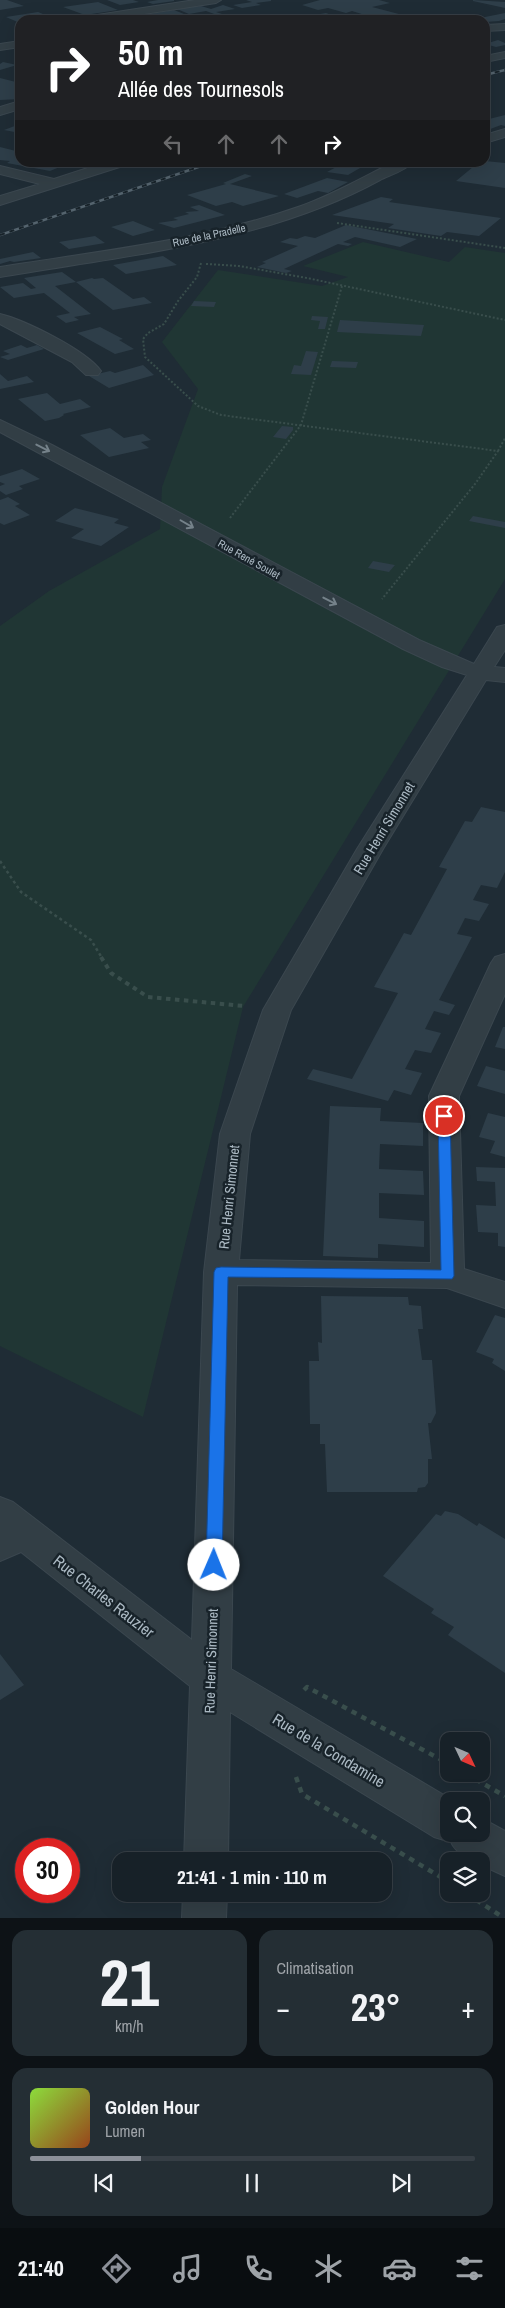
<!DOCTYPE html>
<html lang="fr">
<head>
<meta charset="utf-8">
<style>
	body { margin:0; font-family:"Archivo Narrow",sans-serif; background:#242e34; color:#f1f3f6; height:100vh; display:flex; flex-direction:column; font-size:19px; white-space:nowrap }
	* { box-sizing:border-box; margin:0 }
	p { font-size:16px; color:#9ea3a8 }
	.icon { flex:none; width:28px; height:28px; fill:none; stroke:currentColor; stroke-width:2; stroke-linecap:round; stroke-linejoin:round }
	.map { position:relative; height:1918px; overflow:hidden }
	.drawer { display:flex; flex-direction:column; gap:12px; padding:12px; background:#0d1216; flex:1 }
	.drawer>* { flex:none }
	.hud { position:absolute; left:15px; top:15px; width:475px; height:152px; border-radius:15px; box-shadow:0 5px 20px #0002,0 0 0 1px #363e45; background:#202124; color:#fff; overflow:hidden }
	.needle { width:32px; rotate:134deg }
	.fabs { position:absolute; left:440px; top:1732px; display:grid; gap:10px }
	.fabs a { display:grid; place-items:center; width:50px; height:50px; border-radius:10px; background:#172128; box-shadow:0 5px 20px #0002,0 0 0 1px #363e45; font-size:25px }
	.speed { position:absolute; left:15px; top:1838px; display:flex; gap:10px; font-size:25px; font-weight:700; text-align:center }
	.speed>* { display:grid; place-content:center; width:65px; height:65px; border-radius:50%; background:#172128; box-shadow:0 5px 20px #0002,0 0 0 1px #363e45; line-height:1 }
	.speed .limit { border:8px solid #d22; background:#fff; color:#111 }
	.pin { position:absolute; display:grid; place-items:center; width:42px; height:42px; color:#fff; margin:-21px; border:2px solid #fff; border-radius:50%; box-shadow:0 1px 5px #0007 }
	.me { position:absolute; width:55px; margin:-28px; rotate:1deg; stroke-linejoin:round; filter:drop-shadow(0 0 4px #0008) }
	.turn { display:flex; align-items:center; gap:18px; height:105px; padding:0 20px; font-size:22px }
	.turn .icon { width:65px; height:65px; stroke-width:2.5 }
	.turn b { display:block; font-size:35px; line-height:42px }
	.lanes { display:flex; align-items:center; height:48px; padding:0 20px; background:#0003; justify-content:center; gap:25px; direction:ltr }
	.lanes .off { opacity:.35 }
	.big { font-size:38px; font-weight:800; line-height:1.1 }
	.drawer .tile { flex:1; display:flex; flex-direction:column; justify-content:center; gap:8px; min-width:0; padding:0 18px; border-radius:15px; background:#242e34 }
	.drawer .dial { align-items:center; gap:0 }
	.dial b { font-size:65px; line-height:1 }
	.song { display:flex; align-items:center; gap:15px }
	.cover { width:60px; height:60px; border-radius:8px; background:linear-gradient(135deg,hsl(90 70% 55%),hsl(20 70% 35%)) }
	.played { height:5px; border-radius:2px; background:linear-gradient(90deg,#8c9099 25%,#363e45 25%) }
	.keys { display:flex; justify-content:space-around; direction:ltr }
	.heat { display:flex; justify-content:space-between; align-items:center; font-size:28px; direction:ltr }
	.drawer .tiles { flex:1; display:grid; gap:12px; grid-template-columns:1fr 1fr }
	.tile:last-child { grid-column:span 2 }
	.trip { position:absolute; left:112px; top:1852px; width:280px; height:50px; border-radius:15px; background:#172128; box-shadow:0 5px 20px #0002,0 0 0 1px #363e45; font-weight:800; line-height:50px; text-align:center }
	.tab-bar { display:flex; height:80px; justify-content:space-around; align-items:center; background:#090d10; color:#9ea3a8 }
	.tab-bar .icon { width:35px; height:35px }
	.tab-bar .on { color:#8c9099 }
	.tab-bar b { font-size:22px; color:#f1f3f6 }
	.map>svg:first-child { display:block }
	.green { fill:#203634 }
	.building { fill:#2e3e49 }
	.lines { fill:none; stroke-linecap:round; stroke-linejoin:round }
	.minor-casing { stroke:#3b474f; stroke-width:2 }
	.path-far3 { stroke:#394e4c; stroke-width:2; stroke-dasharray:2 2; stroke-linecap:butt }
	.path-far2 { stroke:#394e4c; stroke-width:2.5; stroke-dasharray:3 3; stroke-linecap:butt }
	.path-far1 { stroke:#394e4c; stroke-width:4; stroke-dasharray:4.5 4.5; stroke-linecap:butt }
	.path { stroke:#394e4c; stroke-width:4.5; stroke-dasharray:5.5 5.5; stroke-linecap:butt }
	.minor { fill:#323e45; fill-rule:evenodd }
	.rail-casing { stroke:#54636d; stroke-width:2.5 }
	.rail { stroke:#18232a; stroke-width:2; stroke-dasharray:5; stroke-linecap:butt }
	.oneway { stroke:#75828a }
	.route { fill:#1a73e8; stroke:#114b97 }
	.labels { text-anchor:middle; stroke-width:5; stroke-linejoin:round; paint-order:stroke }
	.far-street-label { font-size:11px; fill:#abb9c3; stroke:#18232a }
	.street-label { font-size:14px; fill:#abb9c3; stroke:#18232a }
	.near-street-label { font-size:16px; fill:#abb9c3; stroke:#18232a }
</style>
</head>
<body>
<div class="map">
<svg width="505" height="1918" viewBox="0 0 505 1918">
	<rect width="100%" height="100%" fill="#1f2c35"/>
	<path class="green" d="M363,242l86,20 16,-15 40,6v326l-262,428 -100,410 -143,-71v-720l49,-35 111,-62 2,-42 36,-98 -36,-47 56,-72 104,16 26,-9 -45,-11z"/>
	<path class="building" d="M0,0h7l17,6 -24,4z
		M107,0h26l6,2 -19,3z
		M158,0h16v1l-21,3 -6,-2z
		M246,0h25v1l-15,2 5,2 -19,3 -9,-3 19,-3z
		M320,0h59l11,3 -18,4 46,12 7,-2 8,3h-52l-29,-9 -6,2 -18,-5 -10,2 -16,-5z
		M473,0l32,2v6l-32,-7z
		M98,2l20,8 -33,5 -22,-8z
		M223,5l12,4 -19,3 6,2 -5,1 -11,-4 -17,3 -12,-5 24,-3 10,3z
		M174,10l10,4 -11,2 5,2h-4l-8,-2 -20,4 -27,-1z
		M38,12l20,8h-38v3l-14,-6z
		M326,13l19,7h-41l-7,-2z
		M505,13v6l-6,2 -14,1v-2h-15z
		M498,40l7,3v2l-9,2 -11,-3z
		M3,62l14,3 -17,5v-6z
		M0,78l20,5v16l-20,1z
		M505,115v11l-4,-1 -16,6v-11z
		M20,124v9l-16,-3z
		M0,147l20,5v10h41l-6,3 7,1 -12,5 -43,-8 3,-2 -10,-1z
		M485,161l20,2v25l-49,-7 23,-19h6z
		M331,162h19l2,2 -4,2 12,2 -12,7 -21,-3 13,-7z
		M245,174l7,2 -22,8 49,12 -36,10 -11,-4 -16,4 -29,-11 39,-11 -3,-1z
		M327,178l21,4 -20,11 -10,-2 -21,7 -13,-4z
		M381,197l12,2 -4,3 112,16 -22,18 -32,-4 -6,4 -53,-8 6,-4 -62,-9z
		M199,205l26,10 -51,13 -16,-5 20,-3 -5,-2 16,-4 -4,-2 14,-1 -9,-4z
		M133,221l22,9 -22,6 -22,-9z
		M346,225l71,14 -17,8 -45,-10 -12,5 9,2 -4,2 -10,-2 -54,25 8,2 -6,2 -29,-6 9,-4 -4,-1 36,-16 -18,-4 10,-4 7,1 8,-3 10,2z
		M95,236l10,7 -36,6 -10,-7z
		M33,252l8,6 -27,4 -4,-1 -10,3v-5z
		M163,256l14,9 -51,9 -13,-9z
		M62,272l14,10 -21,4 36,28 -17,3 5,3 -13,3 -10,-7 14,-3 -26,-20 -30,5 -14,-11 23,-4 8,6 5,-1 -12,-10z
		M92,278l2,1 9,-1 30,21 11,-2 8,6 -39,7 -37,-28z
		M194,301l22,1 -2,5 -23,-1z
		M312,316l16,1 -3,12h-7l2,-8 -9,-1z
		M340,320l84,5 -3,11 -84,-4z
		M100,327l23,12 -4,1 15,9 -19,5 -38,-21z
		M21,345l6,3 10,-3 7,4 -36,11 -8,-3 10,-3 -7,-3z
		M306,351l12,1 -7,23 -20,-1 3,-9 7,1z
		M332,361l26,1 -2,6 -26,-1z
		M143,365l11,10 -45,13 -20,-12 21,-5 5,2z
		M0,374l8,7 19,-5 7,6 -34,7z
		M47,393l13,11 20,-5 11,8 -28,7 1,1 -5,3 -14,3 -27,-22z
		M282,426l11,1v3l-7,9 -13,-2z
		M110,428l14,10 19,-4 8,6 -10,2 8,6 -40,9 -29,-22z
		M22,469l18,10 -21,7 4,3 -17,6 -6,-4v-5l5,-2 -5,-2v-6z
		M8,497l12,7 -5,2 15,9 -26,10 -4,-2v-23z
		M75,508l44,11 -5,4 15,4 -28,19 -30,-8 13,-9 -29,-8z
		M473,516l32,6v6l-36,-7z
		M373,561l22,4 -6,7 -21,-4z
		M481,807l24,5v60l-8,16 -16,-3 -8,15 16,4 -10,17 -14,-3 -8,16 15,3 -33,63 16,5 -6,10 -15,-4 -9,18 16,4 -10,20 -16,-3 -10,19 17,4 -11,22 -17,-5 -6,11 -81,-22 6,-10 39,10 46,-86 -24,-6 30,-54 7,2 36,-66 -8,-2 26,-46 7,1z
		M503,1027h2v22l-10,-2z
		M486,1066l19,5v23l-28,-8z
		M330,1106l51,2 -1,13 43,2v23l-43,-2 -1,25 44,2 1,24 -45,-2v25l45,3v26l-46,-3v14l-55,-2z
		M488,1113l17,4v40l-15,-4 5,-12 -16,-4z
		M476,1167l29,1v79l-7,-1v-13l-20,-1 -2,-27 20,1 -1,-24 -18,-1z
		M321,1296l87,1 1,8 12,1 2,23h-5l4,31h10l4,53 -5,10h-3l4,36h-4v24l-3,4 -7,1 -1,4h-90l-2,-48h-5v-20h-10l-1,-63h10l-1,-19 4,1z
		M495,1315l10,3v53l-13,-8 2,-4 -18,-7z
		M445,1511l13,3 19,12 2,-3 26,16v134l-57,-38 6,-8 -23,-14 3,-4 -51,-33 53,-62 5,2z
		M0,1654l24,31 -24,15z"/>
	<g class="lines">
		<defs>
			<path id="minor" d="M195,0h26l-5,3 -111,17h-26l5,-3z
				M505,24v6l-20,1v-6z
				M20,41v6l-20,3v-6z
				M505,52v6l-20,4v-6z
				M20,101v8l-20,6v-8z
				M505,129v8l-20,6v-8z
				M106,162h21l-1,3 -126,40v-9l40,-12 -40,-10v-8l54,13z
				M394,162h19c-7,8 -23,13 -33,18 -115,63 -252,75 -380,97v-10c100,-16 205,-27 301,-61 33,-12 62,-29 93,-44z
				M0,314c25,6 86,36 101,57l-3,4h-12l-14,-13 -72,-38z
				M0,420l52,25 367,195 55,24 23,-37 8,-2v25l-11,17 11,1v14l-19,-2 -103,169 -92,161 -41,124 -11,126 192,3 -2,-167 62,-133 4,-6 10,-3v40l-46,102 5,173 41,13v26l-58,-20 -210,-3 -6,384 223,132h-5v33h32v-16l24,13v45l-24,-11v-4c-11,0 -26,-9 -30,-19l-17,-5 -204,-125 -2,149h-44l6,-175 -169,-134 -21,9v-64l13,5 179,138 12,-368 16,-138 43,-124 94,-161 110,-174 -25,-8 -39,-18 -403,-217z
				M183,1894h44l-1,24h-44z"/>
		</defs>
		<use href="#minor" class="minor-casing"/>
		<path class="path-far3" d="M337,223l168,25
			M201,263l-4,14 -19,24 -14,23 -16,9 -5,6 2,18 53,49 23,9 277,36 -23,33 -93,115
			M206,264l33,2 68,12 198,42
			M498,451l7,-13
			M230,518l71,-93 41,-139"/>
		<path class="path-far2" d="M0,861l21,31 70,48 11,18"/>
		<path class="path-far1" d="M101,957l10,16 37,24 96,9"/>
		<path class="path" d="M304,1690l3,-3 142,77
			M466,1774l39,22
			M296,1777l6,17 147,88
			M467,1894l37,24"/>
		<use href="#minor" class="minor"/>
		<defs>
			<path id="rail" d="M485,75l20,-5
				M0,235l213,-73"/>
		</defs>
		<use href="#rail" class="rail-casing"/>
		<use href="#rail" class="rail"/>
	</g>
	<defs><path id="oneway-shaft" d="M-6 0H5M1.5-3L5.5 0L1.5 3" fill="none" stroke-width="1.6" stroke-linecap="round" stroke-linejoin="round" transform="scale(1.25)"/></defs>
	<g class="oneway">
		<use href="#oneway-shaft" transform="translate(43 448) rotate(27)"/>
		<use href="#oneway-shaft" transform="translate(187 524) rotate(30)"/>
		<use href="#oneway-shaft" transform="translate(330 601) rotate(27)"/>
	</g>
	<path class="route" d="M444,1112l6,4 4,160 -2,3 -224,-2 -6,288 -2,5 -6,2 -5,-2 -3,-5 8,-293 2,-4 5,-1 220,3 -3,-154z"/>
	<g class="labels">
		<g class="far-street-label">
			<text transform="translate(209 235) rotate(-12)" y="4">Rue de la Pradelle</text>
			<text transform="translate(249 559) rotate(29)" y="4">Rue René Soulet</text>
		</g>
		<g class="street-label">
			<text transform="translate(384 828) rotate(-59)" y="5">Rue Henri Simonnet</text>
			<text transform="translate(229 1197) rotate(-84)" y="5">Rue Henri Simonnet</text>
			<text transform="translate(211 1661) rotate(-88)" y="5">Rue Henri Simonnet</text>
		</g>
		<g class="near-street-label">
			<text transform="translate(104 1596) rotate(38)" y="6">Rue Charles Rauzier</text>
			<text transform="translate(329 1750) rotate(31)" y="6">Rue de la Condamine</text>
		</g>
	</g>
</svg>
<div class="fabs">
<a><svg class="needle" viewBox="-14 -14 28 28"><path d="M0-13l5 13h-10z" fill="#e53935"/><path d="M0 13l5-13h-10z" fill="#9ea3a8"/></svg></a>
<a><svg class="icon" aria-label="search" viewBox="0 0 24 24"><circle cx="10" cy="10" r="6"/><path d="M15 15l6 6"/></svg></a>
<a><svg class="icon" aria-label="layers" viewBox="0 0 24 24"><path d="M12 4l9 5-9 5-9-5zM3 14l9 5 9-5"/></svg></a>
</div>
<div class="speed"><div class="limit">30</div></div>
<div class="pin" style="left:444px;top:1116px;background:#d93025"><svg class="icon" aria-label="arrive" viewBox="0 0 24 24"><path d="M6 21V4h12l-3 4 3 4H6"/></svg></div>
<svg class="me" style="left:214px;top:1565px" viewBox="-20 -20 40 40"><circle r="19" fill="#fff"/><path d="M0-13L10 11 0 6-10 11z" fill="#1a73e8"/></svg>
<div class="trip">21:41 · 1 min · 110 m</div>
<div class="hud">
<div class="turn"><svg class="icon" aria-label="right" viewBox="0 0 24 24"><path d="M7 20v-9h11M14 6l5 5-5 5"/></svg><div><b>50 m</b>Allée des Tournesols</div></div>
<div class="lanes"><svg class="icon off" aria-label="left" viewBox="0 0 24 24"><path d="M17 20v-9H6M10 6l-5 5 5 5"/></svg><svg class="icon off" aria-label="ahead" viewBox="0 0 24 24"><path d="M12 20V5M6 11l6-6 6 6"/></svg><svg class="icon off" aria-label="ahead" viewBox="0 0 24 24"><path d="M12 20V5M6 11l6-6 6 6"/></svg><svg class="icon" aria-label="right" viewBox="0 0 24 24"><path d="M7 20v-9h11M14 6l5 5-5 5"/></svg></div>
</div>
</div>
<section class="drawer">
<div class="tiles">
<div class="tile dial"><b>21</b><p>km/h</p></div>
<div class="tile"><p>Climatisation</p>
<div class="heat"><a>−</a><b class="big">23°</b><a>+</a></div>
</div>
<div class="tile">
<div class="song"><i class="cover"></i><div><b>Golden Hour</b><p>Lumen</p></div></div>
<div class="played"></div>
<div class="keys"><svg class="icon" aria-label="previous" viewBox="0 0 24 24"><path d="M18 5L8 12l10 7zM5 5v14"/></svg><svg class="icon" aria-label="pause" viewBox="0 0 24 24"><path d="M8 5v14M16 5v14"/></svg><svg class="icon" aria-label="next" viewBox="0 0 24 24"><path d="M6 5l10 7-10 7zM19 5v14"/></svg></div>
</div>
</div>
</section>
<nav class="tab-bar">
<b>21:40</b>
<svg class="icon on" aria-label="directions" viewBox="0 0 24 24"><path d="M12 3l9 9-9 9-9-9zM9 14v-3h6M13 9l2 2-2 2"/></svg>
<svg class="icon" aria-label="music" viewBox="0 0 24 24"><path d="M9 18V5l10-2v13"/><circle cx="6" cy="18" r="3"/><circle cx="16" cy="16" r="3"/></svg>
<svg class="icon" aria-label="phone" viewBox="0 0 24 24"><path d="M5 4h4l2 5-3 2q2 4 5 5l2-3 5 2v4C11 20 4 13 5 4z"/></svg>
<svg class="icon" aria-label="climate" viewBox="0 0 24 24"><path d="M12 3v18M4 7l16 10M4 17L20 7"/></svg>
<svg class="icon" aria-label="car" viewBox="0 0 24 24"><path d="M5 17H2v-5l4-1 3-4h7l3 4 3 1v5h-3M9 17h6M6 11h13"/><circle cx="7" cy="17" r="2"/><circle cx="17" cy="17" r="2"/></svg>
<svg class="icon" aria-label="filters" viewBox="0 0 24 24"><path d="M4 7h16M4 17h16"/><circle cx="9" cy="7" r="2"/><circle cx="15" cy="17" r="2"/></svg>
</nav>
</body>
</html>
